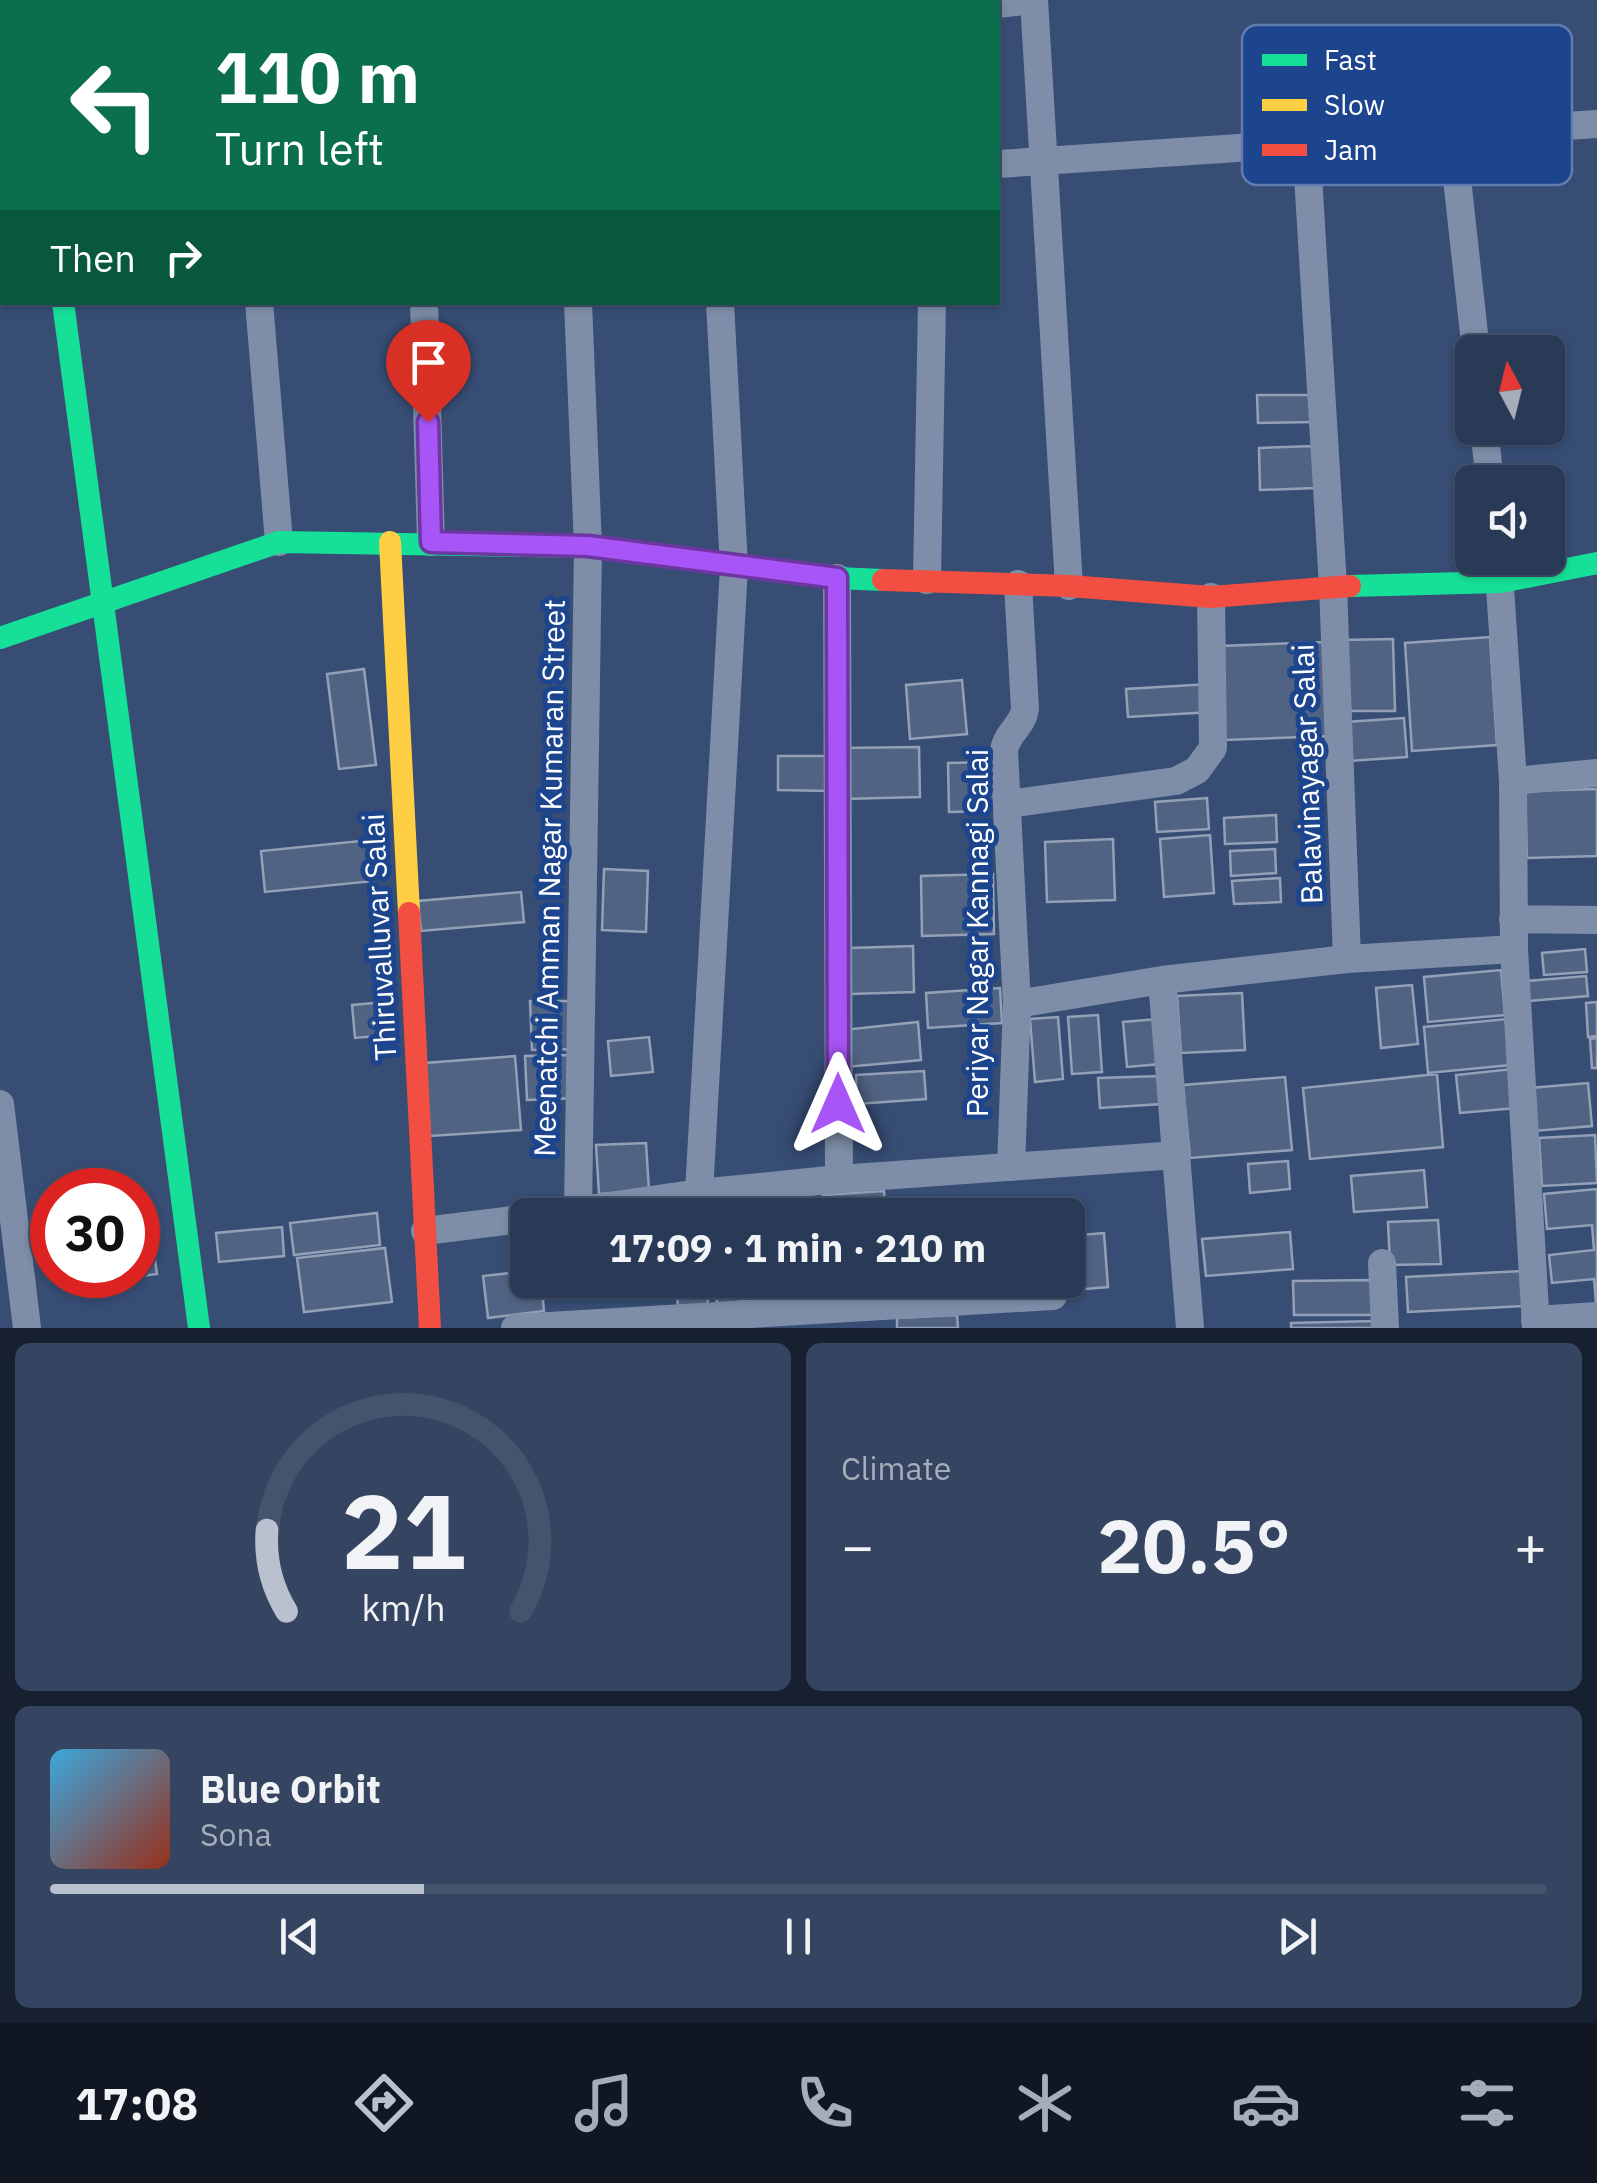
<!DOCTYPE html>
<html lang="en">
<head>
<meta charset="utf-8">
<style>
	body { margin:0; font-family:"IBM Plex Sans",sans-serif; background:#354561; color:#f1f3f6; height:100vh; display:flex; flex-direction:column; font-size:38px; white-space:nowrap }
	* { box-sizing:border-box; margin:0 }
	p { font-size:32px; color:#a5adba }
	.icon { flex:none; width:55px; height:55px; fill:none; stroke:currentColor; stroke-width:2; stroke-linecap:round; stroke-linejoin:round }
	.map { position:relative; height:1328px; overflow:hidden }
	.panel { display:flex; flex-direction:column; gap:15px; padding:15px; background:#172030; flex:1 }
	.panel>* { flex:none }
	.guide { position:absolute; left:0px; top:0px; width:1000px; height:305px; box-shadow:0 2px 8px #0004,0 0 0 2px #45546d; background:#0b6e4f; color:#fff; overflow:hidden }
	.needle { width:65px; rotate:353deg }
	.tools { position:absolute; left:1455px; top:335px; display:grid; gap:20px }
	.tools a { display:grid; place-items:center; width:110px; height:110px; border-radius:15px; background:#293a57; box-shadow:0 2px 8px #0004,0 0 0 2px #45546d; font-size:50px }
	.speed { position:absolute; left:30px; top:1168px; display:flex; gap:20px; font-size:50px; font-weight:700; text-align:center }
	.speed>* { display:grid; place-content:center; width:130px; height:130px; border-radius:50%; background:#293a57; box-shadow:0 2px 8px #0004,0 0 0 2px #45546d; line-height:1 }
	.speed .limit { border:15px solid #d22; background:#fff; color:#111 }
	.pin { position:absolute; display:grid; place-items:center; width:85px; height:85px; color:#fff; margin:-102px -42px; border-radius:50% 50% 50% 0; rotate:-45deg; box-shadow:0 0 10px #0007 }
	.pin .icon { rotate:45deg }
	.me { position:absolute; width:110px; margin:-55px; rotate:0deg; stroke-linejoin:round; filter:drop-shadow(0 0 8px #0008) }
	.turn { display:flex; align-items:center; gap:35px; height:210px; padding:0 50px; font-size:45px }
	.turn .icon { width:130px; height:130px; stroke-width:2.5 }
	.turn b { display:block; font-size:70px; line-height:85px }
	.then { display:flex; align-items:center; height:95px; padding:0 50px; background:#0003; gap:20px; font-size:38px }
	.big { font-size:75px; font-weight:700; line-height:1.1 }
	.panel .widget { flex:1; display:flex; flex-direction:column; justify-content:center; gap:15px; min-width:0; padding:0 35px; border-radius:15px; background:#354561 }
	.panel .dial { align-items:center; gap:0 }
	.dial svg { height:260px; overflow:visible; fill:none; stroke:#45546d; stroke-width:7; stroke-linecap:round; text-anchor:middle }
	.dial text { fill:#f1f3f6; stroke:none }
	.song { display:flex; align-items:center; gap:30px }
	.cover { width:120px; height:120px; border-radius:15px; background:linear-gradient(135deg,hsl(200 70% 55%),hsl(10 70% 35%)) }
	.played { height:10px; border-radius:5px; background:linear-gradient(90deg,#b9c1ce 25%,#45546d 25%) }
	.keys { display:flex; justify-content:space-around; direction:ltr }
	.heat { display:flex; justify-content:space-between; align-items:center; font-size:55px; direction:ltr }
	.panel .tiles { flex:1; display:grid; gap:15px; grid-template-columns:1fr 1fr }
	.widget:last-child { grid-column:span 2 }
	.trip { position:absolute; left:510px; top:1198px; width:575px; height:100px; border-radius:15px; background:#293a57; box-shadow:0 2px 8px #0004,0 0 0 2px #45546d; font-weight:700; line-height:100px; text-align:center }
	.tabs { display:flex; height:160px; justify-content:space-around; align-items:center; background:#101723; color:#a5adba }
	.tabs .icon { width:70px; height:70px }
	.tabs .on { color:#b9c1ce }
	.tabs b { font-size:45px; color:#f1f3f6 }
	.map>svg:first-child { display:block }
	.building { fill:#516383; stroke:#93a0b6; stroke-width:2.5 }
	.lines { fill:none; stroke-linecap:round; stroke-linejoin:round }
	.street { stroke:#7e8ea8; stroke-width:28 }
	.fast { stroke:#16e098; stroke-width:22 }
	.slow { stroke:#ffcf43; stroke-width:22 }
	.jam { stroke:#f24e42; stroke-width:22 }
	.route-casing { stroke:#6d37a1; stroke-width:25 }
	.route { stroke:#a855f7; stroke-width:18 }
	.labels { text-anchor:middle; stroke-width:10; stroke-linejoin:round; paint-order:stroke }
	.street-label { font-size:30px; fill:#fff; stroke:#1d458e }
	.key { fill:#1d458e; stroke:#617db0; stroke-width:2.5 }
	.key-label { font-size:28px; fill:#fff }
</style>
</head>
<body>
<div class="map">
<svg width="1597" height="1328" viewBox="0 0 1597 1328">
	<rect width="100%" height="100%" fill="#374d74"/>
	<path class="building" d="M1257,395h57v27l-56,1z
		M1315,446l1,42 -56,2 -1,-42z
		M1490,637l7,108 -85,6 -7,-108z
		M1393,639l2,72h-54l-1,-71z
		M1325,642l4,94 -104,4 -4,-94z
		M364,669l12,96 -37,4 -12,-95z
		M962,680l5,54 -57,5 -4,-54z
		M1209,684l2,28 -83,5 -2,-28z
		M1404,718l3,39 -58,4 -3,-39z
		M919,747l1,50 -76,2 -1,-51z
		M778,756h51v35l-51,-1z
		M990,762v49l-41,1 -1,-49z
		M1597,789v67l-70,2 -2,-67z
		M1207,798l2,31 -52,3 -2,-30z
		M1276,815l1,27 -52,2 -1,-26z
		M1210,835l4,58 -50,4 -4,-58z
		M1113,839l2,61 -68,2 -2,-60z
		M370,840l4,41 -109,11 -4,-41z
		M1275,849l1,24 -45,3 -1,-25z
		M604,869l44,2 -2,61 -44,-2z
		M993,874l1,60 -72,2 -1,-60z
		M1280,878l1,24 -47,2 -2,-23z
		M521,892l3,30 -103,9 -3,-30z
		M913,946l1,46 -63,2 -1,-46z
		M1585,949l2,23 -43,3 -2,-22z
		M1501,970l4,45 -77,7 -4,-45z
		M1586,976l2,20 -59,5 -2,-20z
		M1412,985l6,59 -37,4 -5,-60z
		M1000,988l2,35 -74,5 -2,-35z
		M1242,993l3,57 -64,3 -4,-57z
		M530,1001h48l1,48 -47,1z
		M385,1002l3,33 -33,3 -3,-33z
		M1597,1002v34l-9,1 -2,-34z
		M1098,1015l4,57 -30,2 -4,-57z
		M1058,1017l5,62 -28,3 -5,-63z
		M1157,1019l4,45 -34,3 -4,-45z
		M1507,1019l4,46 -83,8 -4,-46z
		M918,1022l3,38 -75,7 -3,-37z
		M649,1037l4,35 -42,4 -3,-35z
		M1597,1038v30h-5l-2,-29z
		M578,1055l1,43 -52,2 -2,-44z
		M515,1056l6,74 -91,6 -5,-73z
		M1513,1069l3,39 -56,5 -4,-38z
		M924,1071l2,28 -69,5 -1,-29z
		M1437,1074l6,73 -133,12 -7,-71z
		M1161,1076l1,28 -62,4 -2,-30z
		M1285,1077l7,73 -102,8 -7,-73z
		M1588,1083l4,43 -58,5 -4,-43z
		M1595,1135l2,48 -55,3 -3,-48z
		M646,1143l3,47 -50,4 -3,-49z
		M1288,1161l2,28 -40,4 -2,-29z
		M1424,1170l3,37 -73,5 -3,-36z
		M1597,1189v115h-1l-2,-25 -42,4 -3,-28 45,-5 -2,-25 -45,4 -3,-35z
		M884,1191l2,24h-63v-20z
		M750,1205l1,10h-35l-1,-8z
		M377,1213l3,32 -86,10 -4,-32z
		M1438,1220l3,44 -51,1 -2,-43z
		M282,1227l2,29 -65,6 -3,-29z
		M1290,1232l3,37 -87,7 -4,-37z
		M1104,1233l4,54 -82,7 -1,-14h43v-44z
		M153,1245l4,29 -59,8 -1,-7h41v-28z
		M385,1248l7,54 -88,10 -7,-54z
		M528,1271v9h13l3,31 -56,7 -5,-42z
		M1522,1271l2,35 -116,6 -2,-35z
		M676,1280h30l2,25 -30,2z
		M715,1280h43l1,20 -42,4z
		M961,1280h25l1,7 -25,2z
		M1372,1280v35h-78l-1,-34z
		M957,1315l1,13h-61v-10z
		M1375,1321v7h-84v-5z"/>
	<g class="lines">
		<path class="street" d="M414,0v2
			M567,0v2
			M711,0l1,2
			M998,4l36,-4 35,586
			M0,123h2
			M1452,133l24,219
			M1306,143l27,443 14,373
			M998,164l599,-40
			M259,302l20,240
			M424,302l7,240
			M1484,428l6,54
			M1498,558l15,223 1,168 22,379
			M837,578l2,601
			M927,580l5,-278
			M1513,781l84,-8
			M1007,804l169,-23 21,-11 16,-22 -2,-151
			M1513,919l84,1
			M1162,980l28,348
			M1017,1004l145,-24 185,-21 167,-10
			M0,1104l27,224
			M1011,1167l6,-163 -13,-253c2,-18 19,-25 21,-42l-7,-125
			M699,1193l35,-626 -14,-265
			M578,1211l10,-664 -10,-245
			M547,1215l152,-22 140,-14 338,-24
			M425,1231l103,-13
			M1382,1263l3,65
			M1535,1320l62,-4
			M515,1328l538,-32"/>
		<path class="fast" d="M63,302l136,1026
			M1350,586l151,-4 96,-19
			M0,638l279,-96 309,5 249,31 46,2"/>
		<path class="slow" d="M390,542l19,371"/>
		<path class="jam" d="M883,580l186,6 142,11 139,-11
			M409,913l21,415"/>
	</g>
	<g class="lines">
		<defs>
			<path id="route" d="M428,422l3,120 157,4 249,32 1,526"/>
		</defs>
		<use href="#route" class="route-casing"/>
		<use href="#route" class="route"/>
	</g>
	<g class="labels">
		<g class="street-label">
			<text transform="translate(1308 774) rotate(-92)" y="10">Balavinayagar Salai</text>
			<text transform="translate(550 878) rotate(-89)" y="10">Meenatchi Amman Nagar Kumaran Street</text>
			<text transform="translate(978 933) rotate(-90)" y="10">Periyar Nagar Kannagi Salai</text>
			<text transform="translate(380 937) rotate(-93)" y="10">Thiruvalluvar Salai</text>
		</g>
	</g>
	<rect x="1242" y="25" width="330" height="160" rx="15" class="key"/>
	<rect x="1262" y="54" width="45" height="12" fill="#16e098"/>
	<rect x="1262" y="99" width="45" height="12" fill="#ffcf43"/>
	<rect x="1262" y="144" width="45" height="12" fill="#f24e42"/>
	<g class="key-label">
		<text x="1324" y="70">Fast</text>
		<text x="1324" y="115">Slow</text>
		<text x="1324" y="160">Jam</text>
	</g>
</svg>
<div class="tools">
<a><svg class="needle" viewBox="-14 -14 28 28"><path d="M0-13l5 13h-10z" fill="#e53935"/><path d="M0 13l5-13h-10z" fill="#a5adba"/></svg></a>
<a><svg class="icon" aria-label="sound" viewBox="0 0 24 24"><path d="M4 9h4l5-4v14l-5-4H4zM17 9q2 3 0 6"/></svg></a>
</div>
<div class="speed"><div class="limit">30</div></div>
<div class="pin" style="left:428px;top:422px;background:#d93025"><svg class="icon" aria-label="arrive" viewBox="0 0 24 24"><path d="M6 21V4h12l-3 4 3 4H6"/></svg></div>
<svg class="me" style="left:838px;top:1104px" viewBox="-20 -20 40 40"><path d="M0-17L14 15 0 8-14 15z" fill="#a855f7" stroke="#fff" stroke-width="4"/></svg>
<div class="trip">17:09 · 1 min · 210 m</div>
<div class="guide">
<div class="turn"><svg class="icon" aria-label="left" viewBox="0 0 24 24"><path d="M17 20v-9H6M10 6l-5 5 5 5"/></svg><div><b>110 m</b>Turn left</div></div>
<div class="then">Then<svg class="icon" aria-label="right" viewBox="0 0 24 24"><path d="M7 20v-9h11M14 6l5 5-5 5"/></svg></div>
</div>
</div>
<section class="panel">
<div class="tiles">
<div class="widget dial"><svg viewBox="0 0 100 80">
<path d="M14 69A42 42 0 1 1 86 69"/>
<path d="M14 69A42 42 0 0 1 8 44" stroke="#b9c1ce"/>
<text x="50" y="56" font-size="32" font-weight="700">21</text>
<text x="50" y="72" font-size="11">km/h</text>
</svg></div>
<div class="widget"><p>Climate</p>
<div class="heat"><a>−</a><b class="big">20.5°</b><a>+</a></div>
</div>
<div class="widget">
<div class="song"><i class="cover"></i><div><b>Blue Orbit</b><p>Sona</p></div></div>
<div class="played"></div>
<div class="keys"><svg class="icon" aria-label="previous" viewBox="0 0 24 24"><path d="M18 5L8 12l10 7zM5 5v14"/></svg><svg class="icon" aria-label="pause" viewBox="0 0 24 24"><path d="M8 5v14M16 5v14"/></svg><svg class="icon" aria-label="next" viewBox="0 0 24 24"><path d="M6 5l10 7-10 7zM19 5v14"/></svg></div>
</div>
</div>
</section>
<nav class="tabs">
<b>17:08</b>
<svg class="icon on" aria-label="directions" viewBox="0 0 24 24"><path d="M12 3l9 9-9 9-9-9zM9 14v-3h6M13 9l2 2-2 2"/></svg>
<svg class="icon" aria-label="music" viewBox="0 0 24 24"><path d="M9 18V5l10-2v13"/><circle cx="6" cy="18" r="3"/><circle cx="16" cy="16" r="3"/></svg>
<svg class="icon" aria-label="phone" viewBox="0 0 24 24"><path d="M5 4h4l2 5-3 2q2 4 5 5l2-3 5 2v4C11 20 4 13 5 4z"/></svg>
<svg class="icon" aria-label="climate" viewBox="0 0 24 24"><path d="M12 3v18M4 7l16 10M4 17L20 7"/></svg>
<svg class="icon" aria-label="car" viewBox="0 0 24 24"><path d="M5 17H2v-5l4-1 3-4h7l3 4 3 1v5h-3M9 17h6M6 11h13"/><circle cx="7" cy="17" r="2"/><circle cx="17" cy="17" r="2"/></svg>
<svg class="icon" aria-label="filters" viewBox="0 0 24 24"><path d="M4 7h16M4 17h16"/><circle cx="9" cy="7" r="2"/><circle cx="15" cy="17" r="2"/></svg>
</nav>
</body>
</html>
